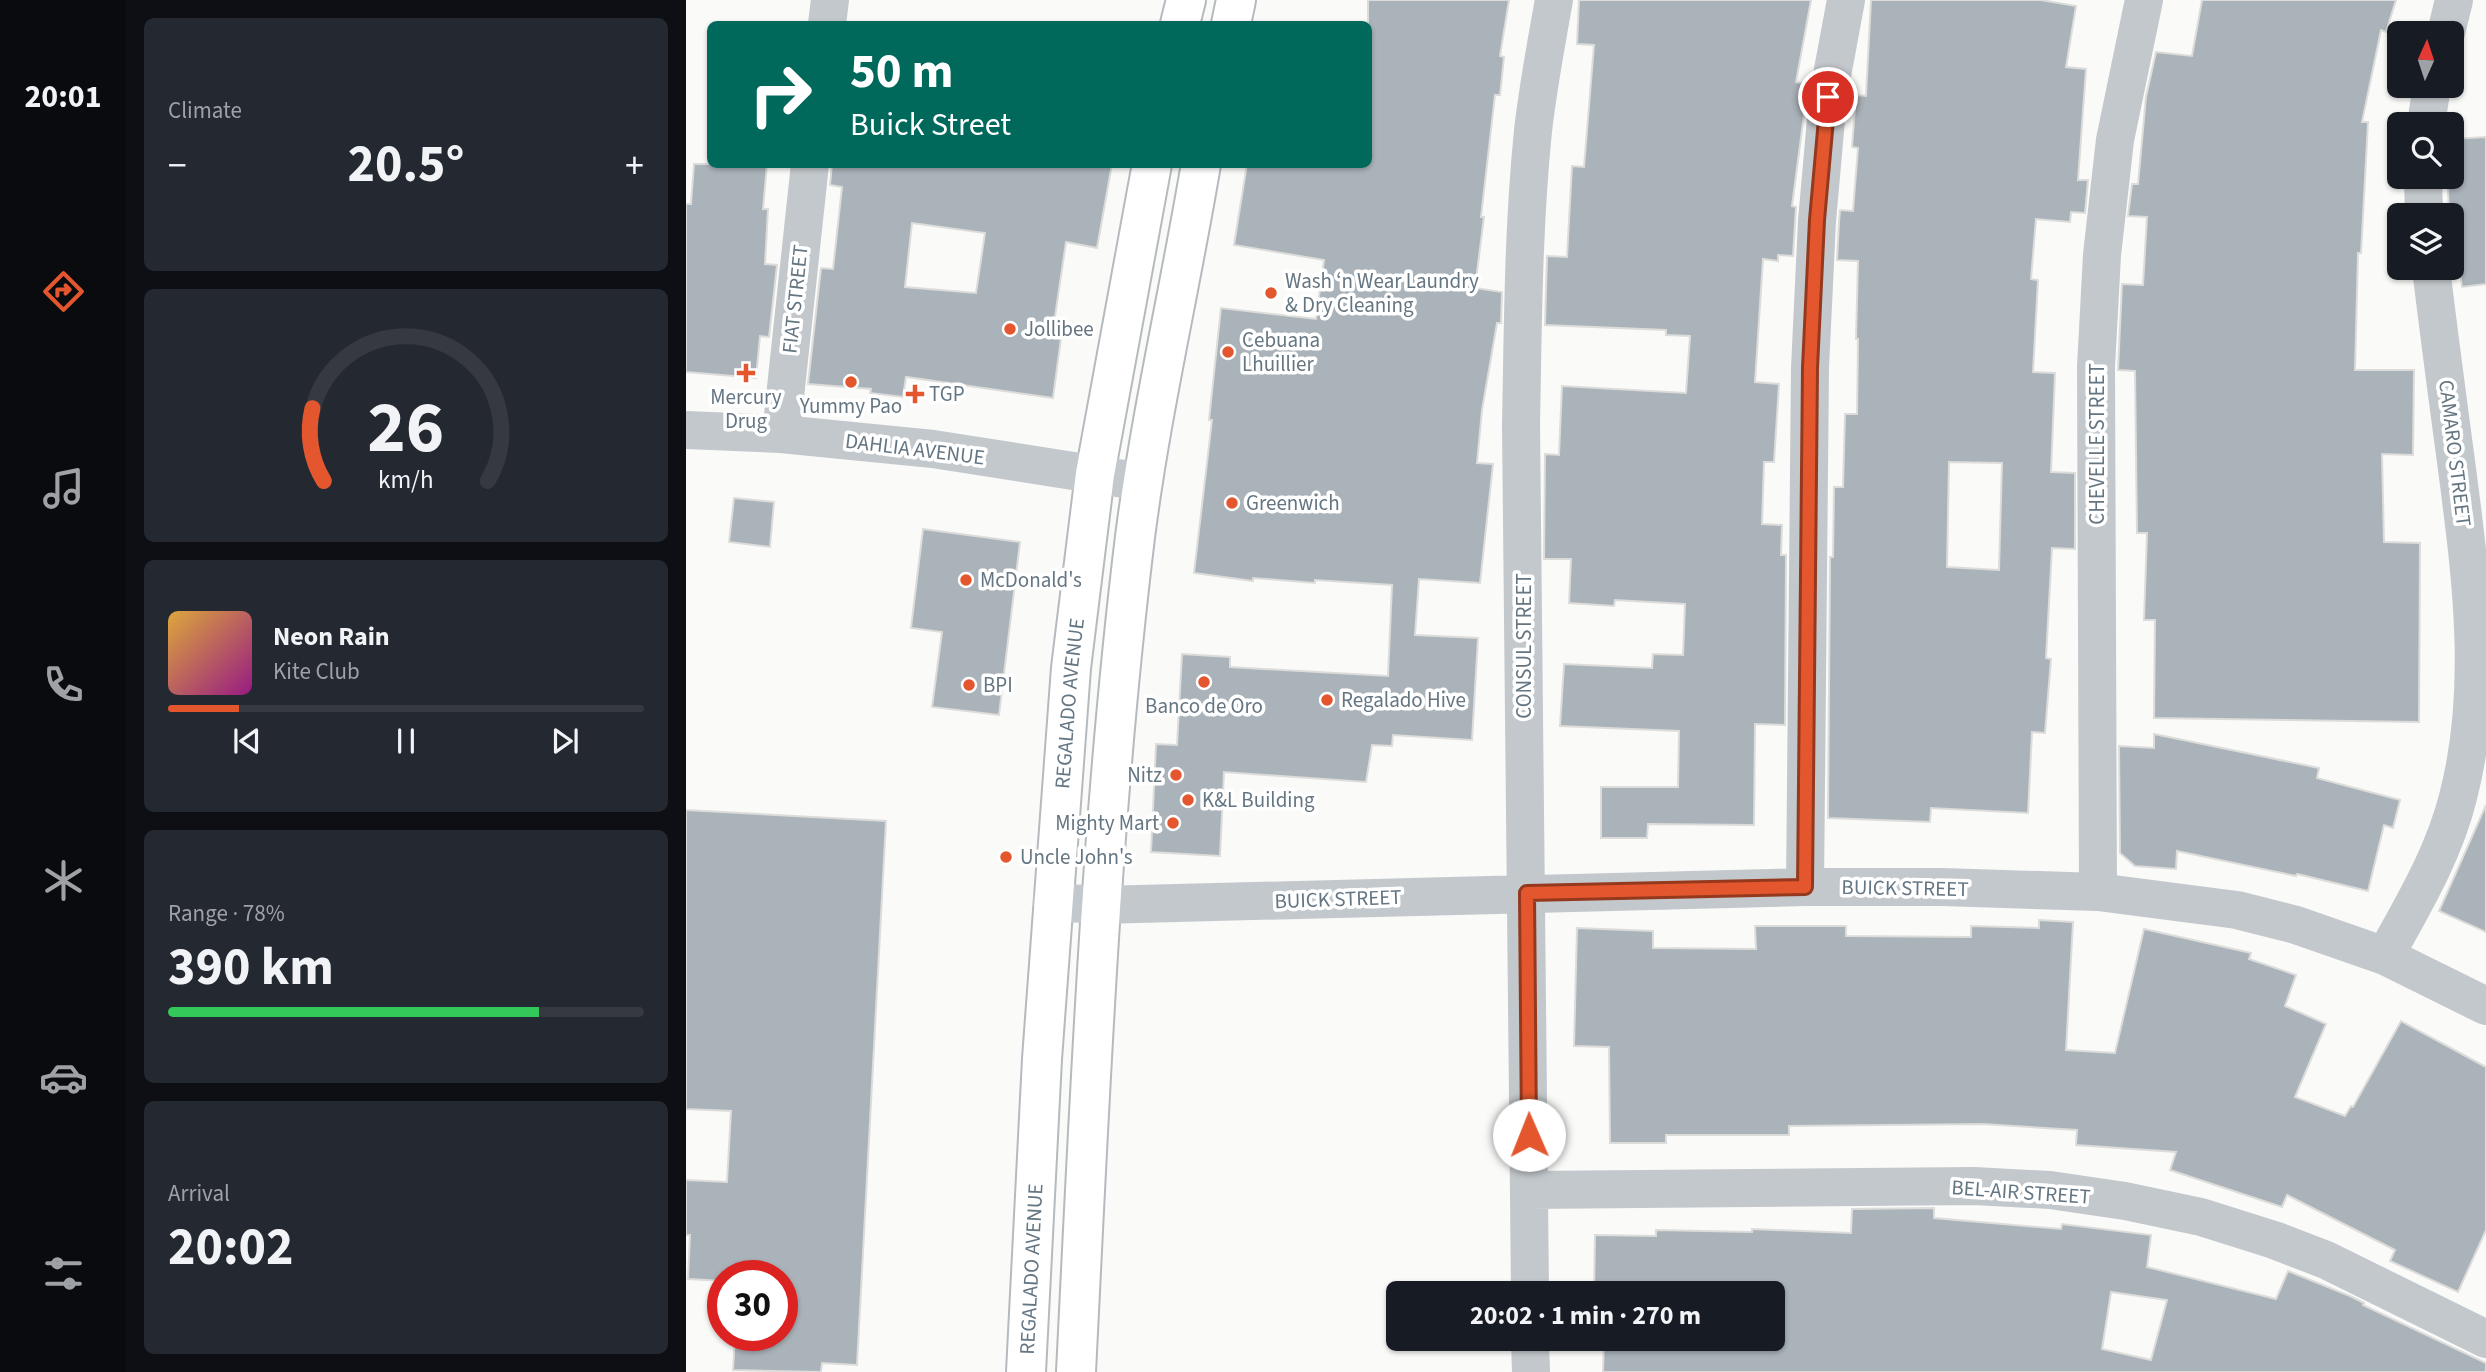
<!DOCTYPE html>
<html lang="en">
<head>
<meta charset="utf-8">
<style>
	body { margin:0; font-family:"Source Sans 3",sans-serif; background:#242831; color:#f1f3f6; height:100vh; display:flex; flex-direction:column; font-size:26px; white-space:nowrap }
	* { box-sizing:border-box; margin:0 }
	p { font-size:23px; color:#9ea1a6 }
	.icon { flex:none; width:38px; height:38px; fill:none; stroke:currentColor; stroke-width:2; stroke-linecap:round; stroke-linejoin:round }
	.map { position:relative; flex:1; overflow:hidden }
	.side { display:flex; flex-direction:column; gap:18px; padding:18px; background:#0d0f14; width:560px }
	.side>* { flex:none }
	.guide { position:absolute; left:21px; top:21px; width:665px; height:147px; border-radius:10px; box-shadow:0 2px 5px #0004; background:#00695c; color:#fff; overflow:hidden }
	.needle { width:46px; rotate:3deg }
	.tools { position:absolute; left:1701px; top:21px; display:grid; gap:14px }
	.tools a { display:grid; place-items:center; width:77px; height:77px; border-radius:10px; background:#171b24; box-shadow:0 2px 5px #0004; font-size:35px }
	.speed { position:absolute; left:21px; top:1260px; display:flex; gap:14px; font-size:35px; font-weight:700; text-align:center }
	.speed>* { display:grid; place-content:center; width:91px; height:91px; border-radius:50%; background:#171b24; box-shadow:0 2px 5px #0004; line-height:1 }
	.speed .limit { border:10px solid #d22; background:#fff; color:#111 }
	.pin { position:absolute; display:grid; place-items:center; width:60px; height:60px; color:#fff; margin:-30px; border:4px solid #fff; border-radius:50%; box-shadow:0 2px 7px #0007 }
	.me { position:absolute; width:77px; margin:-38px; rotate:359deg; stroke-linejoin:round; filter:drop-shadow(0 0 5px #0008) }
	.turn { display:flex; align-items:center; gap:24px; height:147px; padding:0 28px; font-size:32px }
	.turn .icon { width:91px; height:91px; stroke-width:2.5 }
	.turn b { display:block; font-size:49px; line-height:60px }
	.big { font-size:52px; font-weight:700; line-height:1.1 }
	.side .card { flex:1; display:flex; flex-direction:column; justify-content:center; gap:10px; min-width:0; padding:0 24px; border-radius:10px; background:#242831 }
	.side .dial { align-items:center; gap:0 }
	.dial svg { height:182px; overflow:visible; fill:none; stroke:#363941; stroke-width:7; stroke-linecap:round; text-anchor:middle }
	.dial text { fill:#f1f3f6; stroke:none }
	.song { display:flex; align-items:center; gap:21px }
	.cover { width:84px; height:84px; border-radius:10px; background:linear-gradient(135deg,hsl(40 70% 55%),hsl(310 70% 35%)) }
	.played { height:7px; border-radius:4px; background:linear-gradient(90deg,#e4572e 15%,#363941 15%) }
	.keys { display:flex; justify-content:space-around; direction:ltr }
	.heat { display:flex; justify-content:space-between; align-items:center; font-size:38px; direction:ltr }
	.charge { height:10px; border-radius:5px; background:linear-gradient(90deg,#34c759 78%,#363941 0) }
	.trip { position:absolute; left:700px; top:1281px; width:399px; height:70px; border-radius:10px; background:#171b24; box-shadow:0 2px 5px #0004; font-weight:700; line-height:70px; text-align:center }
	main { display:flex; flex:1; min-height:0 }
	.dock { display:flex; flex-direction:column; width:126px; justify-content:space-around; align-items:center; background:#090b0e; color:#9ea1a6 }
	.dock .icon { width:49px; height:49px }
	.dock .current { color:#e4572e }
	.dock b { font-size:32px; color:#f1f3f6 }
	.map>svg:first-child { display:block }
	.building { fill:#aab3b9; stroke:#dcdcda; stroke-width:2; fill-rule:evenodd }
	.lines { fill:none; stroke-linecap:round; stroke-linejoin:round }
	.major-casing { stroke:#b5babe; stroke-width:42 }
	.minor { stroke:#c3c8cc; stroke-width:38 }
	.major { stroke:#fff; stroke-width:38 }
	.route-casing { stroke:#94391e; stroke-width:18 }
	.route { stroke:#e4572e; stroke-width:12 }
	.poi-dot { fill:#e4572e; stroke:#fff; stroke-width:2.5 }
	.labels { text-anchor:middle; stroke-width:7; stroke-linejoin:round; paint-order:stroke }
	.poi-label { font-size:21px; fill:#657683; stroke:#fff; text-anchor:start }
	.street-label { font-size:21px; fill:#657683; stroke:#fff }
</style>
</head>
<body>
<main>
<nav class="dock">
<b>20:01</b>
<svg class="icon current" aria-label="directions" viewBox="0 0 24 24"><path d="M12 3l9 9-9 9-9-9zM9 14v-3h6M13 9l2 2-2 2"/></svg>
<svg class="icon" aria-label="music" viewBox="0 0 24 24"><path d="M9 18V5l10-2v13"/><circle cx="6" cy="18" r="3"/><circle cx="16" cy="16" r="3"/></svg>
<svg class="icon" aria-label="phone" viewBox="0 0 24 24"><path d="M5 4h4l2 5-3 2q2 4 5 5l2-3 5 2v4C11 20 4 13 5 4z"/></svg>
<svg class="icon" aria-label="climate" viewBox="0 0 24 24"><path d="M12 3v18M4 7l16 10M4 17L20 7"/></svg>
<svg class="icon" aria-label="car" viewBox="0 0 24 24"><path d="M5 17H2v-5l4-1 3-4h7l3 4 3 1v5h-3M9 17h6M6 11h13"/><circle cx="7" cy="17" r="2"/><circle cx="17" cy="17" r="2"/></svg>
<svg class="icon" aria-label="filters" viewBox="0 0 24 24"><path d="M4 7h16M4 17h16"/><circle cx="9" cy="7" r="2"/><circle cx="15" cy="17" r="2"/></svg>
</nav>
<section class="side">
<div class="card"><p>Climate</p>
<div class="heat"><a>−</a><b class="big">20.5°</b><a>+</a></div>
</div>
<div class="card dial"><svg viewBox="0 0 100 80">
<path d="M14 69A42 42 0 1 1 86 69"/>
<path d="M14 69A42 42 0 0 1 9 37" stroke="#e4572e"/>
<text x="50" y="56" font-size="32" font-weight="700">26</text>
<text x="50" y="72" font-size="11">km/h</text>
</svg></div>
<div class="card">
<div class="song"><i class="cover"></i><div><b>Neon Rain</b><p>Kite Club</p></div></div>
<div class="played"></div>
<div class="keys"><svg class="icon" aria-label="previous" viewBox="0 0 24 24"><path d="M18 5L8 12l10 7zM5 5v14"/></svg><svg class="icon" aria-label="pause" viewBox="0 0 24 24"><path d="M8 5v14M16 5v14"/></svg><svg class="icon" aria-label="next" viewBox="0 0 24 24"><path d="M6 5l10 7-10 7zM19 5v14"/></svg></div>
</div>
<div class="card"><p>Range · 78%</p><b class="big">390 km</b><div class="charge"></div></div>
<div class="card"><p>Arrival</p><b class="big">20:02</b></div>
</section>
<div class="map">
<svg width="1800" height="1372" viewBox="0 0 1800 1372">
	<rect width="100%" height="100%" fill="#fafaf8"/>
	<path class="building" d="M682,0h141l-9,56 4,1 -4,38h-5l-14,122h3l-9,71 27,4 -1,31h-4l-15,87 -5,53 16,1 -13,119 -61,-4 -4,56 63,3 -6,102 -79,-5 -1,11 -20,-1 -6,37 -142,-10 -4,84 -69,-4 5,-108 21,1 5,-91 48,3v10l158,9 4,-91 -77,-5v3l-62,-5v3l-59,-8 18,-153h-3l12,-112 95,11 8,-59 -90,-15 13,-81h121z
		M893,0h232l-15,82 12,2 -16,122 4,1 -3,49 -15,-1v6l-15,-2 -8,123 24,2 -5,78h-10l-2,62 20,1 -1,30h5l-1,170 -30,-1 -1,101 -106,-1 -1,14h-46v-51h77l1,-56 -119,-5 4,-62 88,4 1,-14 30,1 2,-51 -70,-4 -1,6 -45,-3 2,-44h-27l1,-105 14,1 3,-69 124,7 4,-57 -24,-1v-5l-121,-5 2,-69 20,1 5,-91 12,1 10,-122 -17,-1z
		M1185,0h170l35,6 -10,61 20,2 -8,111h10l-3,33 -14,-1 -1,10 -34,-3 -5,60 7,1 -5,92 22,1 -4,99 24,1v76l-23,-1 -6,110 5,1 -6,74 -13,-1 -4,81 -97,-5 -1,14 -102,-4 2,-261h3l1,-70h9l2,-73h12l1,-75h-2l2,-78 -21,-1 2,-38 1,-12 13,1 5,-63 -6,-1 4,-52 10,1zM1263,462l53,1 -3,107 -52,-3z
		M1516,0h194l-10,32 -5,-2 -19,92h6l-7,131h-3l-3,117h59l-1,85 -31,-1 2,88 36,1 -1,179 -265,-4 1,-98h-11l3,-87h-10l-2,-162 -17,-1 4,-86 21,1 4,-68 -19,-1 4,-32h6l8,-87 10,-45 36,4z
		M1800,137v147l-24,3 -10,-72 -3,-6 -2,-32h5v-38z
		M8,164h73l-4,45h5l-3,55 12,1 -8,72 -9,-1 -4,42 -70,-6v-168h5z
		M146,164h280l-15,84 -31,-6 -13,88 9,1 -9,67 -147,-21 -3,20 -33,-4 1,-4 -63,-5 13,-116 12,1 9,-82 -12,-2zM226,223l73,10 -9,60 -71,-6z
		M48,498l40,4 -4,45 -41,-5z
		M237,529l97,13 -21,173 -67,-8 10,-75 -31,-4z
		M1468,734l165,34 -2,10 83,22 -7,28 -9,-3 -16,66 -71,-17 -1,2 -119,-25 -1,18 -41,-3 -15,-13 -1,-107 35,2z
		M1800,805v127l-47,-21z
		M0,810l200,11 -29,544 -35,-2 -1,9 -88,-2 2,-35h47v-59h-59v5l-35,-2 2,-44h-4v-55l41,2 4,-71 -45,-2z
		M1353,920l34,2 -7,128 49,3 29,-124 107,24 -2,6 47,16 -11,31 41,18 -31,73 50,19 6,-10 2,1 48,-86 85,46v163l-28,62 -68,-31 5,-11 -108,-55 -5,12 -112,-37 6,-18 -100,-7 1,-15 -94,-6 -194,2v9h-123v8h-56l-1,-96 -35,-1 3,-118 76,3v17l103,1 -1,-23h91v10l125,1v-11l68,2z
		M1248,1208v10l127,11 1,-5 89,11 -4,32 129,32 12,-28 62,25 14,7 -1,2 123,58v9h-883l1,-33h169v-46h-179l1,-58 61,1v-6l96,2v-3l99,4 1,-24zM1425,1292l56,8 -16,60 -49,-11z"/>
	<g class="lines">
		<defs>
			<g id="major">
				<path d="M494,24l6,-24"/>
				<path d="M545,24l5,-24"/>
				<path id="s1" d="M340,1372l16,-313 29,-391 24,-194 57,-310"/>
				<path d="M390,1372c14,-279 25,-557 59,-835 16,-125 45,-248 66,-373"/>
			</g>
		</defs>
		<use href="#major" class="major-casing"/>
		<path class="minor" d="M141,24l3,-24
			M1760,33l8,-33
			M1740,124l6,-38
			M1737,177l1,38
			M0,430l95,4 152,15 210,33
			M95,434l29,-270
			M1119,887l5,-519 7,-147 11,-124 18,-97
			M1412,892l-2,-525 6,-112 13,-115 29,-140
			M366,902l48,3 705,-18h137l156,5 139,18 59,15 89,31 101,50
			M1699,956c28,-51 59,-102 73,-159 28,-107 13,-221 -1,-328 -9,-67 -18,-134 -26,-201
			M843,1190l445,-4 76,4 75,11 76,16 73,23 52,20 160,79
			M844,1293l-9,-869c2,-98 2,-195 12,-293 5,-44 13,-87 21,-131
			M844,1339l1,33"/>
		<use href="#major" class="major"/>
	</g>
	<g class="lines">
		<defs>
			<path id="route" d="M843,1135l-2,-242 278,-6 5,-519 7,-148 11,-123"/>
		</defs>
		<use href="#route" class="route-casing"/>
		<use href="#route" class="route"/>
	</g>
	<g class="poi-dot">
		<circle cx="585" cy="293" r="7"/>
		<circle cx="324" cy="329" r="7"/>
		<circle cx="542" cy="352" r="7"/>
		<path d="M56.5 362.5h7v7h7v7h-7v7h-7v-7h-7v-7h7z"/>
		<circle cx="165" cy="382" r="7"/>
		<path d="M225.5 383.5h7v7h7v7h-7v7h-7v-7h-7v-7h7z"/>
		<circle cx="546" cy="503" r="7"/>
		<circle cx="280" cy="580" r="7"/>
		<circle cx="518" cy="682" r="7"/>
		<circle cx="283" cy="685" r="7"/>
		<circle cx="641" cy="700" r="7"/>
		<circle cx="490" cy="775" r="7"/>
		<circle cx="502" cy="800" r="7"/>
		<circle cx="487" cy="823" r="7"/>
		<circle cx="320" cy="857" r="7"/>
	</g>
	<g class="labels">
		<g class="poi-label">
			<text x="599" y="288">Wash ‘n Wear Laundry<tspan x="599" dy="24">&amp; Dry Cleaning</tspan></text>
			<text x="338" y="336">Jollibee</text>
			<text x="556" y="347">Cebuana<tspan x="556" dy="24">Lhuillier</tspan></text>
			<text x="243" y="401">TGP</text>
			<text x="60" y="404" text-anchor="middle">Mercury<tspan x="60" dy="24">Drug</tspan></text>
			<text x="165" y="413" text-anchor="middle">Yummy Pao</text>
			<text x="560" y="510">Greenwich</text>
			<text x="294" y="587">McDonald's</text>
			<text x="297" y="692">BPI</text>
			<text x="655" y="707">Regalado Hive</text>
			<text x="518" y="713" text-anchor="middle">Banco de Oro</text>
			<text x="476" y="782" text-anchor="end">Nitz</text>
			<text x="516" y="807">K&amp;L Building</text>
			<text x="473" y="830" text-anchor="end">Mighty Mart</text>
			<text x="334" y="864">Uncle John's</text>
		</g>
		<g class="street-label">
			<text transform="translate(109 299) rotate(-84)" y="7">FIAT STREET</text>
			<text transform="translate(1411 444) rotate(-90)" y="7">CHEVELLE STREET</text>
			<text transform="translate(229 449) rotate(7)" y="7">DAHLIA AVENUE</text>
			<text transform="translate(1769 453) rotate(83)" y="7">CAMARO STREET</text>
			<text transform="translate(838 646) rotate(-90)" y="7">CONSUL STREET</text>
			<text dy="7" stroke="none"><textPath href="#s1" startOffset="670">REGALADO AVENUE</textPath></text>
			<text transform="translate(1219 888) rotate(1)" y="7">BUICK STREET</text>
			<text transform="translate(652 899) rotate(-2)" y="7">BUICK STREET</text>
			<text transform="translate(1335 1192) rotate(4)" y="7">BEL-AIR STREET</text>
			<text dy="7" stroke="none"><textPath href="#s1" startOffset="103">REGALADO AVENUE</textPath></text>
		</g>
	</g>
</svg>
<div class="tools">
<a><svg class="needle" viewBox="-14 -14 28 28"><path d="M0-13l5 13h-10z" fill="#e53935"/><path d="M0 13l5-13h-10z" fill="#9ea1a6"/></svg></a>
<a><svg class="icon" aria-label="search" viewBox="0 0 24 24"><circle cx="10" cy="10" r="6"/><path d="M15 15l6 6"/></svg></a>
<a><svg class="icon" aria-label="layers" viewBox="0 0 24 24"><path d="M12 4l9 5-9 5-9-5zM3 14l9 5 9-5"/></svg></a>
</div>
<div class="speed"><div class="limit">30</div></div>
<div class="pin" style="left:1142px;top:97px;background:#d93025"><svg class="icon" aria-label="arrive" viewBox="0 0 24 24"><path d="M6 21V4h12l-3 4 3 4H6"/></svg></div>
<svg class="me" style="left:843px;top:1135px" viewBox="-20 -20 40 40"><circle r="19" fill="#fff"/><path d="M0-13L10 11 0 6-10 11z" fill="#e4572e"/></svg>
<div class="trip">20:02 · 1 min · 270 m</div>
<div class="guide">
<div class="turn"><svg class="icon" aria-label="right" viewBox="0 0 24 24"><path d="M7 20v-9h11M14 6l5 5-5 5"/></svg><div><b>50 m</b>Buick Street</div></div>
</div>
</div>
</main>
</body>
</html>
